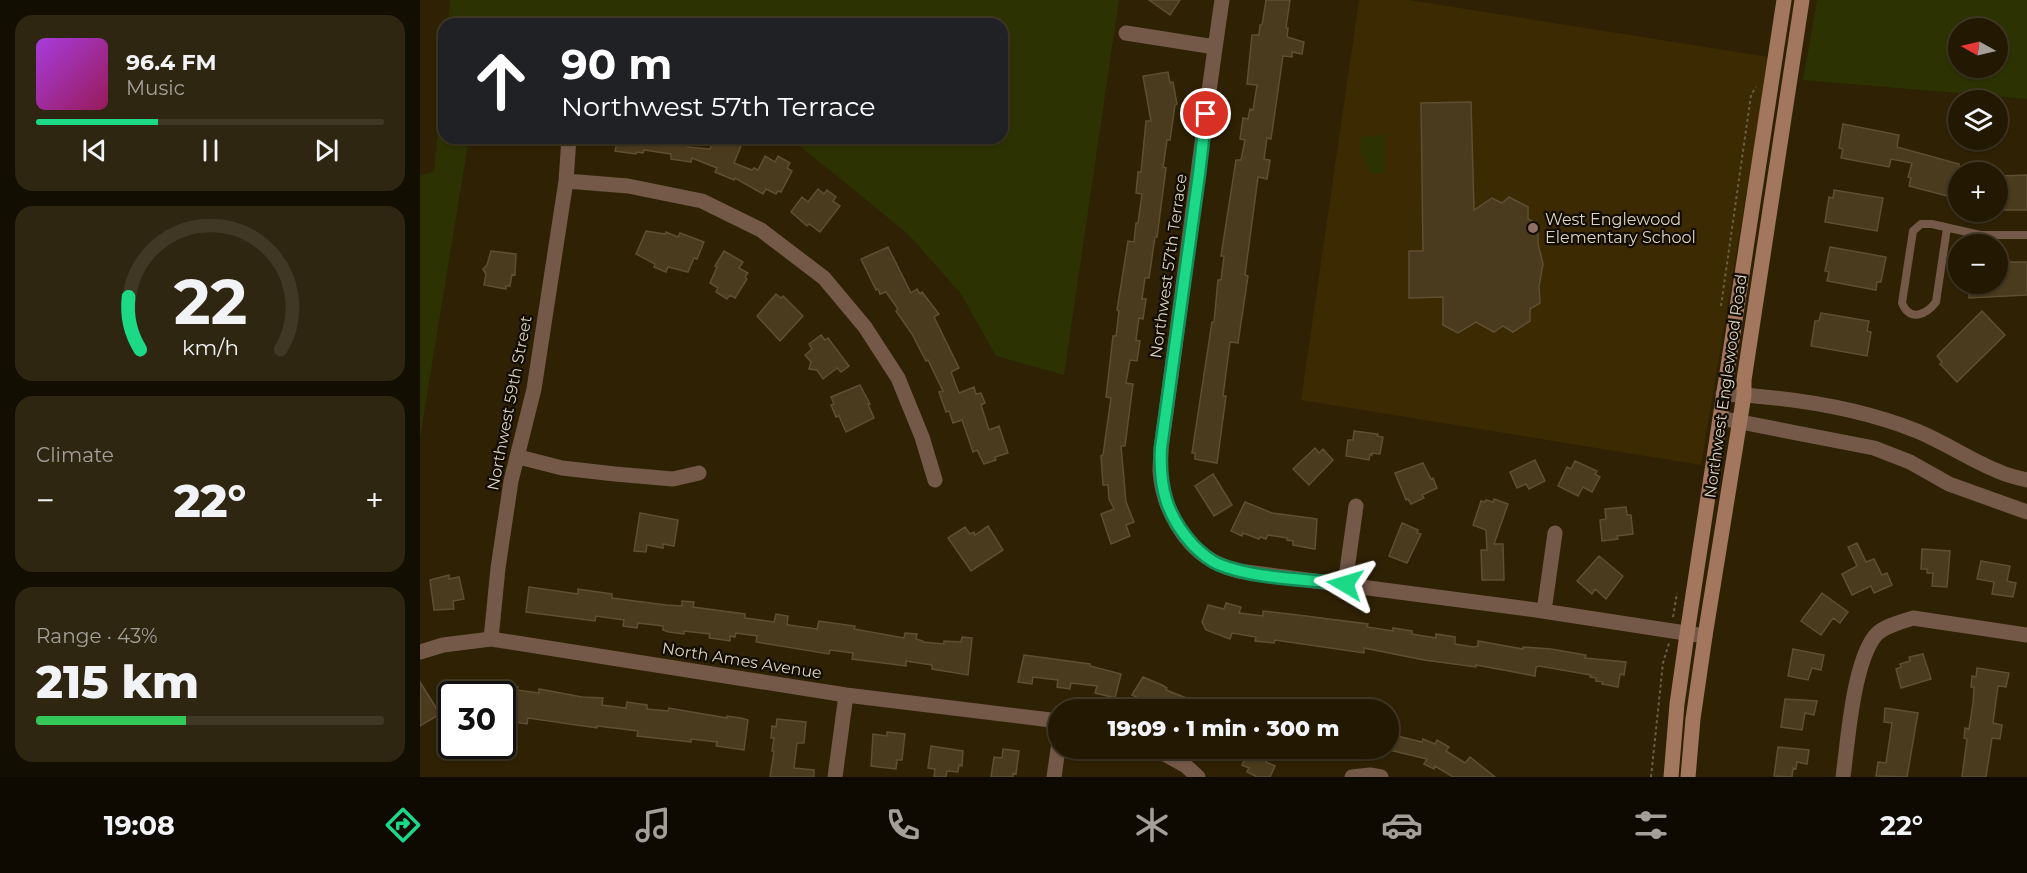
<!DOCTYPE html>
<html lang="en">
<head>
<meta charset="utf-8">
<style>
	body { margin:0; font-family:Montserrat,sans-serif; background:#2f2612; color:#f1f3f6; height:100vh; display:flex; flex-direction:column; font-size:22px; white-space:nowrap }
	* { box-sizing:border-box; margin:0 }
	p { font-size:20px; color:#a3a09a }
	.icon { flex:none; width:33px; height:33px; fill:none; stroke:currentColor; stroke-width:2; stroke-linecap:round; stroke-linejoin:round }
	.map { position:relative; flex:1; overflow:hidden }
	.details { display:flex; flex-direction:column; gap:15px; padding:15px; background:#130e02; width:420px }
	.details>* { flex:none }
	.banner { position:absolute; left:18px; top:18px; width:570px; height:126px; border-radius:18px; box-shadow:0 2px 4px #0004,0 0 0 2px #403825; background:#202124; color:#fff; overflow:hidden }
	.needle { width:39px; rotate:278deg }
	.tools { position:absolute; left:1528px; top:18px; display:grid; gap:12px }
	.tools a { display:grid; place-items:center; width:60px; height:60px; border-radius:50%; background:#231903; box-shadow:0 2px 4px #0004,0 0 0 2px #403825; font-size:30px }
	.speed { position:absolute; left:18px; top:681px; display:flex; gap:12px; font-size:30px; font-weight:700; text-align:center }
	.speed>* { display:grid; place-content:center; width:78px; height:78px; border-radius:50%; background:#231903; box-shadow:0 2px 4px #0004,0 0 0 2px #403825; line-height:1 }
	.speed .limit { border:3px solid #111; border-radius:9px; background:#fff; color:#111 }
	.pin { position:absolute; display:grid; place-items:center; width:51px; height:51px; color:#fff; margin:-26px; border:3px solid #fff; border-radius:50%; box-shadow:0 2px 6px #0007 }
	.me { position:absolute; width:66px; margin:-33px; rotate:277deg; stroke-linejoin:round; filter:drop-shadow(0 0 4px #0008) }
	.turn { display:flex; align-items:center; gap:21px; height:126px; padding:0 24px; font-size:27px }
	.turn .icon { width:78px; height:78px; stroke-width:2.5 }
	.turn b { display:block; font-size:42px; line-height:51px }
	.big { font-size:45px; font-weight:800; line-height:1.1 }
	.details .tile { flex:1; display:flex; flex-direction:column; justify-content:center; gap:9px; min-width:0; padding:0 21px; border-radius:18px; background:#2f2612 }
	.details .dial { align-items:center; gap:0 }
	.dial svg { height:156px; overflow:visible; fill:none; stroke:#403825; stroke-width:7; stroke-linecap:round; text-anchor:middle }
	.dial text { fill:#f1f3f6; stroke:none }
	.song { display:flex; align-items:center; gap:18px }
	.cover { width:72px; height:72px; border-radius:9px; background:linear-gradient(135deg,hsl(280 70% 55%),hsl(330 70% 35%)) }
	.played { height:6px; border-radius:3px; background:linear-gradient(90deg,#1cd988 35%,#403825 35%) }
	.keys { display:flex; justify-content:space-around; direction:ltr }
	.heat { display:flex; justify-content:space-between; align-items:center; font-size:33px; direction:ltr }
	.charge { height:9px; border-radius:4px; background:linear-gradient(90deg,#34c759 43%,#403825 0) }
	.trip { position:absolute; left:628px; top:699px; width:351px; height:60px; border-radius:30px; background:#231903; box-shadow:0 2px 4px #0004,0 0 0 2px #403825; font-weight:800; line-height:60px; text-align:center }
	.menu { display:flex; height:96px; justify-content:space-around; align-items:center; background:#0e0a01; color:#a3a09a }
	.menu .icon { width:42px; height:42px }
	.menu .active { color:#1cd988 }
	.menu b { font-size:27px; color:#f1f3f6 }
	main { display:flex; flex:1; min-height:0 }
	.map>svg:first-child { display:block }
	.built { fill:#3b2a02 }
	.green { fill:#2c3202; fill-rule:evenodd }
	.building { fill:#4a3b1e; stroke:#5e4f32; stroke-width:1.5 }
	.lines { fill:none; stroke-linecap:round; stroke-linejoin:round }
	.path { stroke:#6b5f46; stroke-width:2; stroke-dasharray:3 3; stroke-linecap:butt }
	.lane { stroke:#745949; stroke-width:8 }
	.street { stroke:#745949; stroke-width:15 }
	.secondary { stroke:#a2775d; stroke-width:15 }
	.route-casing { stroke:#128d58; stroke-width:15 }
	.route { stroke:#1cd988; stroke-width:10 }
	.education-dot { fill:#8d6e63; stroke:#120c03; stroke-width:2 }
	.labels { text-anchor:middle; stroke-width:4.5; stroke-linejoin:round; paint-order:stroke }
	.poi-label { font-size:16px; fill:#dcd3c2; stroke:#120c03; text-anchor:start }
	.street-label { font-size:16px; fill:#dcd3c2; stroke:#120c03 }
</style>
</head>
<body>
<main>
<section class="details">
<div class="tile">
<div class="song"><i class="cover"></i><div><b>96.4 FM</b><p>Music</p></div></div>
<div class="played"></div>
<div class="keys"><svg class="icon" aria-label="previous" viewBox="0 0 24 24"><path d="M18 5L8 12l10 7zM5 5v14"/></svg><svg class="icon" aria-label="pause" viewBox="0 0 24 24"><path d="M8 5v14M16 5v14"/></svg><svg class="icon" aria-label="next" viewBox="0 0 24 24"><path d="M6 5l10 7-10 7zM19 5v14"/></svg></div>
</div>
<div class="tile dial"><svg viewBox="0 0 100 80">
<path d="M14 69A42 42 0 1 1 86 69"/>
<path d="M14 69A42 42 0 0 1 8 42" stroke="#1cd988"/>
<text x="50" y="56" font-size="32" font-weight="700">22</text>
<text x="50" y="72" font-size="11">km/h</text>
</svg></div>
<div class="tile"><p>Climate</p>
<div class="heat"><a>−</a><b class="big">22°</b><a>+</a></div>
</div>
<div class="tile"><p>Range · 43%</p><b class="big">215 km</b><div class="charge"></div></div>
</section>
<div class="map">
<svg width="1607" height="777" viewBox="0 0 1607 777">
	<rect width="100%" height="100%" fill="#2f2104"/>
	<path class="built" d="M939,0h50l360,57 -68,408 -400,-65z"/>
	<path class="green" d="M30,0h669l-55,375 -68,-19 -35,-62 -53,-60 -118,-96h212v-114h-554z
		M1397,0h210v99l-224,-19zM1578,28v40h-39v-40z
		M24,66v72h25l-49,300v-262l14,-5z
		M965,135v38l-13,1 -11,-19 -1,-18z"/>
	<path class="building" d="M729,0h31l-10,15z
		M846,0h24l-4,28h2l-1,9 17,5 -2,12 -10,-2v5l-9,-1 -12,83 -4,-1 -3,21 6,1 -3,19 -9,-2 -13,98 3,1 -10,67 -8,-1 -7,54h3l-9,67 -22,-4v-6h-3l20,-131h2l4,-42h3l3,-24h-3l15,-96h5l4,-20 -5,-1 3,-21 5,1 2,-10 3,1 4,-25 -10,-1 5,-49h7l1,-10h2z
		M748,72l2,11 3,-1 4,22 -2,1 -5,35h-3l-3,21 -1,6 3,1 -9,69h-2l-6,41h-4l-3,21h4l-3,20 -4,-1 -3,22 4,1 -3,20 -7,-1 -4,23 7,1 -8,62h-4l5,56 8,20 -8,3 4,11 -19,8 -10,-30 13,-5 -5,-10 -1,-14h-5l-2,-29 2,-1 8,-57 -5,-1 7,-61h3l3,-25 -2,-1 11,-69 6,1 2,-19h2l4,-29 -6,-1 2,-21h3l5,-51h5l-8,-45z
		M1051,102l3,108 18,-12 10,5 7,-6 19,10v12l10,5v20l5,20 -4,22 1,17 -10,6v12l-17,11 -10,-6 -9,6 -18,-10 -18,11 -15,-8v-28l-34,1v-47h14l-2,-148z
		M1423,124l56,11 -2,12 62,17v35l-50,-13 2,-8 -3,-1 4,-14 -21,-4 -2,8 -48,-9 2,-9 -4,-1z
		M198,138h26l14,3v-3h32l-2,9 22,2 4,-11h6l21,8 -7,17 18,7 2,-2 4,2 7,-14 10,6 3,-6 12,7 -3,5 5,3 -11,21 -3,-1 -2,3 -10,-5 -3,5 -28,-16 -1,2 -19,-8 2,-4 -25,-10 -1,4 -20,-3v-5l-27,-4 -1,3 -6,-1 -1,2 -21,-3z
		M1607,175v35h-29v-34z
		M398,189l6,5 3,-4 9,7 -3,4 7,5 -20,26 -11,-8 -2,2 -16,-14 11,-15 6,5z
		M1414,190l49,8 -6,33 -52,-9 4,-25 4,1z
		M226,231l19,3 1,-2 12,5 2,-4 24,9 -7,17 -3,-1 -6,14 -20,-5 -2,5 -12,-5 1,-3 -19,-10z
		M468,247l23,46 6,-4 3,5 2,-2 17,22 -5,3 25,51 -8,4 8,21 15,-6 2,7 5,-1 4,10 -4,2 8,25 10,-4 9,27 -13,4 1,3 -12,4 -7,-14 -4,2 -11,-32 -9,3 -4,-12 -3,1 -7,-20 4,-1 -15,-31 -2,1 -14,-27 -16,-23 2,-2 -12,-17 -6,2 -2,-5 -2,1 -15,-31z
		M1410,247l56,10 -5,25h-4l-1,8 -49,-9 2,-9 -4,-1z
		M71,251l25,3 -1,21 -3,-1 -2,12h-4v3l-22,-4 2,-11 -3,-5 4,-4z
		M304,251l19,11 -4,6 9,5 -3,4 2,2 -12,19 -5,-3 -3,4 -11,-7 2,-4 -8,-5 7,-16 -2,-1z
		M1578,262h29v33l-58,3v-14h29z
		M356,294l5,4 2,-2 20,20 -23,25 -23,-25z
		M1562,311l23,24 -48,47 -17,-18 2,-2 -5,-6z
		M1401,313l48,8 -2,10 4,1 -4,24 -56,-10 4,-25h4z
		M401,335l4,5 3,-2 21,28 -8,6 -4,-4 -14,11 -6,-9 -8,-1 2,-7 -6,-7 7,-6 -3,-5z
		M440,385l10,19h-2l6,14 -28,14 -7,-16 -3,1 -5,-12 3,-1 -3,-7z
		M934,431l24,3 -1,2 6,1 -3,17 -8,-1v2l-2,-1 -1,6 -23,-4 2,-16h5z
		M895,448l4,5 4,-4 10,11 -24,25 -16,-16z
		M1115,460l10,21 -16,8 -3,-5 -9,4 -7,-16z
		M1155,461l22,10 -2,3 5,3 -8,15 -9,-5 -5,9 -20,-10 9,-19 4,2z
		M1003,463l8,16 2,-1 4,10 -15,7 2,3 -13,6 -3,-5 -2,1 -11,-27z
		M793,474l19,31 -18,11 -19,-30z
		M1074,499l14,5 -14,40h9l1,36h-22l-1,-30h6l-1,-20 -13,-5 8,-24 4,1 1,-2 7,2z
		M825,502l27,11 45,6 -2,30 -22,-4v-4l-6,-1v-2l-19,-3 -2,4 -6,-2 -1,2 -16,-6 -1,3 -11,-5z
		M1206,507l1,8h4l2,19 -16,2 1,3 -16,2 -2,-21 6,-1 -1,-10z
		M220,513l38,7 -4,26 -11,-2v4l-16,-3 -1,7 -12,-1z
		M982,523l16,7 -1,3 4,1 -14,29 -18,-7z
		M568,526l15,24 -32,21 -23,-33 17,-11 5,7 4,-2 1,3z
		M1437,543l9,19 8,-3 8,16 5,-2 5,12 -18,8 -3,-7 -19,9 -10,-21 15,-8 -9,-19z
		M1502,549l28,2 -3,36 -15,-1 1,-13h-6v-4h-6z
		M1179,556l24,20 -17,23 -11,-10 -3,5 -15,-13z
		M1561,561l29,5 -3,15 9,2 -3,14 -21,-3 2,-12 -17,-3z
		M29,575v4l10,-2 5,22 -11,2 1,8 -20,1 -4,-30z
		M109,587l49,7v-5l34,5v4l54,7 16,1v-5l12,1 -1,5 52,7v4l29,4 2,-8 12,2 -1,8 2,1 28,4 2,-8 36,5 -1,3 50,9 1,-5 12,1 -1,5 7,2v1l21,2v-3l17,1 1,-5 10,1 -4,37 -36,-6v-4l-26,-4v5l-54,-7 1,-6 -23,-3 -1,4 -73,-12 1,-6 -21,-3 -1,4 -5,-1v5l-21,-3 1,-4 -26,-3v3l-15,-2 -6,-2v-4l-25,-3 -1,5 -14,-2 1,-6 -28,-4 -1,5 -69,-9z
		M1402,593l26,19 -8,11 -7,-5 -12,17 -20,-14z
		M806,603l15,4 -2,6 24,3v-5l35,4 70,9 -1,3 26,4v-3l19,3v3l24,4v-4l19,3v7l19,3 4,-1v-5l45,8v-2l28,2 35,6 -1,3 41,4 -2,13 -4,-1 -2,13 -16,-3 1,-2 -7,-1v-3l-6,-1 1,-2 -52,-9 -3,1 -1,9 -59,-11v2l-52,-7 -60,-12v5l-89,-13 -1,3 -19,-2 1,-4 -24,-4 -2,6 -24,-9 -4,-8 6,-17 16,4z
		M1373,649l31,6 -3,15 -9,-2 -4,12 -20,-4z
		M1503,654l8,25 -30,9 -5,-19 5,-2 -1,-3 10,-3 -1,-4z
		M604,655l66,9v2l31,8 -6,24 -20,-5 2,-7 -26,-3 -1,6 -13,-2 1,-7 -25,-3 -1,7 -14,-2z
		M1557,668l32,5 -3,14 -8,-1 -5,37 9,2 -2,14 -8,-1 -6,39h-24l5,-38 -3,-1 1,-10 4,1 4,-26 1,-16h-3l1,-11 4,1z
		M723,677l19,8 5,3 -1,2 28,11 -4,9h-44l3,-7 -17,-8z
		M58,681l1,13h-16v-12z
		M0,682l20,32 -20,12z
		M83,684l15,3 -1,3 22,3v-4l43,8 21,1 -1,7 24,3 1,-6 20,3v4l21,2 1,-3 58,10v-2l14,2 7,2 -4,30 -28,-4 1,-4 -26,-3v3l-54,-6 1,-5 -24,-3 -17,-2v2l-69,-10 -1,6 -25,-4z
		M1365,699l32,2 -3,14 -9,-2 -3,17 -21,-3z
		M1465,708l33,5 -11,64 -31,-1 2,-14 8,1 6,-40 -8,-1z
		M357,719l29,3 -2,21h-7l-3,25 20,2v7h-44l4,-26h-2l2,-13h-3l1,-12 4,1z
		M467,732l18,2 -3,26h-5l-1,9 -25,-3 2,-32 14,2z
		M969,734l33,8 1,-3 12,5 2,-4 12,7 -3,4 19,12 5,-6 25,20h-42l-18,-11 -1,3 -10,-5 3,-5 -38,-9z
		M511,746l32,5 -1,15 -3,-1 -1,7 -11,-1 -1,6h-12l1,-8 -7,-1z
		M1358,747l31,3 -2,14 -10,-2 -1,7 -3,-1 -1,9 -18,-1z
		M830,748h8l12,6 -4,8 9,4 -5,11h-13l-10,-5 2,-4 -7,-3z
		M583,749l16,2 -3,23 -3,-1v4h-22l3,-20 8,1z"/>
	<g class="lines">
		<path class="path" d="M1301,306l30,-211 5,-8
			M1253,617l4,-24
			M1231,777l12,-114 6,-20"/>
		<path class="lane" d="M1527,228l-11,74c-10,13 -26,20 -34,1l11,-72 8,-7h11l48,11h47"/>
		<path class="street" d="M802,0c-22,149 -40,299 -61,448 0,7 -1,15 -1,23 2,35 24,77 57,92 7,4 15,6 22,8l297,39 169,26
			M706,33l89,14
			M146,181l62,5 74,15 59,29 63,48 41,49 33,51 24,59 13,43
			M1303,394c65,3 134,13 194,37 29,12 55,30 83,41 9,4 18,6 27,8
			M1300,418l154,30 36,14 39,22 78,28
			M99,457l43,11 53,6 58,5 26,-6
			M925,584l11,-78
			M1124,611l11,-78
			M71,639l7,-71 13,-87 23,-92 32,-208 3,-43
			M0,652l23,-7 48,-6 355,56 213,26
			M734,748l32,18 12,11
			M415,777l11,-82
			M634,777l5,-35
			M932,777l18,-2 11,2
			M1423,777c5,-37 10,-113 32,-141 8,-10 26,-14 38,-18l114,17"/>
		<path class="secondary" d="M1251,777l6,-73 10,-70 97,-634
			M1268,777l5,-58 12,-83 39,-241v-15l58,-380"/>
	</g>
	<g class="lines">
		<defs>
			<path id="route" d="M786,114l-7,60 -38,274c-2,39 5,67 32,97 7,7 16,15 25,19 36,15 88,15 127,20"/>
		</defs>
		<use href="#route" class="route-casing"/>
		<use href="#route" class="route"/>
	</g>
	<circle class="education-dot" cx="1113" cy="228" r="6"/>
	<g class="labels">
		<g class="poi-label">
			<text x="1125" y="225">West Englewood<tspan x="1125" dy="18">Elementary School</tspan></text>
		</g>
		<g class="street-label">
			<text transform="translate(748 266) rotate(-82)" y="6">Northwest 57th Terrace</text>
			<text transform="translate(1305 386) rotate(-82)" y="6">Northwest Englewood Road</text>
			<text transform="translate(89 403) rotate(-79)" y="6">Northwest 59th Street</text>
			<text transform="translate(322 660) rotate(9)" y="6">North Ames Avenue</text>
		</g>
	</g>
</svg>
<div class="tools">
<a><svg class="needle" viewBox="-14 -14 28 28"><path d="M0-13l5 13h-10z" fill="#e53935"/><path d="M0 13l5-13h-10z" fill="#a3a09a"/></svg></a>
<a><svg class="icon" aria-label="layers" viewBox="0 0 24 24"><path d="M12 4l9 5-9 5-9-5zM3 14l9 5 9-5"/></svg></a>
<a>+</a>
<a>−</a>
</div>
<div class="speed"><div class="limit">30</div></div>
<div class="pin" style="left:786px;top:114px;background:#d93025"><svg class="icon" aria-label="arrive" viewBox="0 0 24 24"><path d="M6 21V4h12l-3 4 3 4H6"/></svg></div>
<svg class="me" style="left:925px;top:584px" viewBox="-20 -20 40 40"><path d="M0-17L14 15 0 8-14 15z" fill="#1cd988" stroke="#fff" stroke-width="4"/></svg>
<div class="trip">19:09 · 1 min · 300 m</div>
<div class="banner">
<div class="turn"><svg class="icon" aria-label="ahead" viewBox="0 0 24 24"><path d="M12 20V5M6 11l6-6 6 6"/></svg><div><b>90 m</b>Northwest 57th Terrace</div></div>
</div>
</div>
</main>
<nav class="menu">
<b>19:08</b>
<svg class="icon active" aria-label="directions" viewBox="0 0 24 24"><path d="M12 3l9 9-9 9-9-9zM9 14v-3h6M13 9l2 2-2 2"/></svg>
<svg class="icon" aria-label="music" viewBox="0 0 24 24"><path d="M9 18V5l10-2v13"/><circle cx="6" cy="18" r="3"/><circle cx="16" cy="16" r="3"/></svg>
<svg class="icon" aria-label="phone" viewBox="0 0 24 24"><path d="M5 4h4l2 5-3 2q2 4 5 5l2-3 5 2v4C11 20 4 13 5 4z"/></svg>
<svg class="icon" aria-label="climate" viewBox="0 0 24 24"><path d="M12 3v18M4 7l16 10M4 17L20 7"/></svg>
<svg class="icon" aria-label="car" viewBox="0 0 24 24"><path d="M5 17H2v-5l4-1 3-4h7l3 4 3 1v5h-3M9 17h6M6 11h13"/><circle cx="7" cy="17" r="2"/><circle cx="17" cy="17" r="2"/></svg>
<svg class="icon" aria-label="filters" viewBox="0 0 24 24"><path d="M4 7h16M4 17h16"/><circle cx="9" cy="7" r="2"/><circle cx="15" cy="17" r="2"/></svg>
<b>22°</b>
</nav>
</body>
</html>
